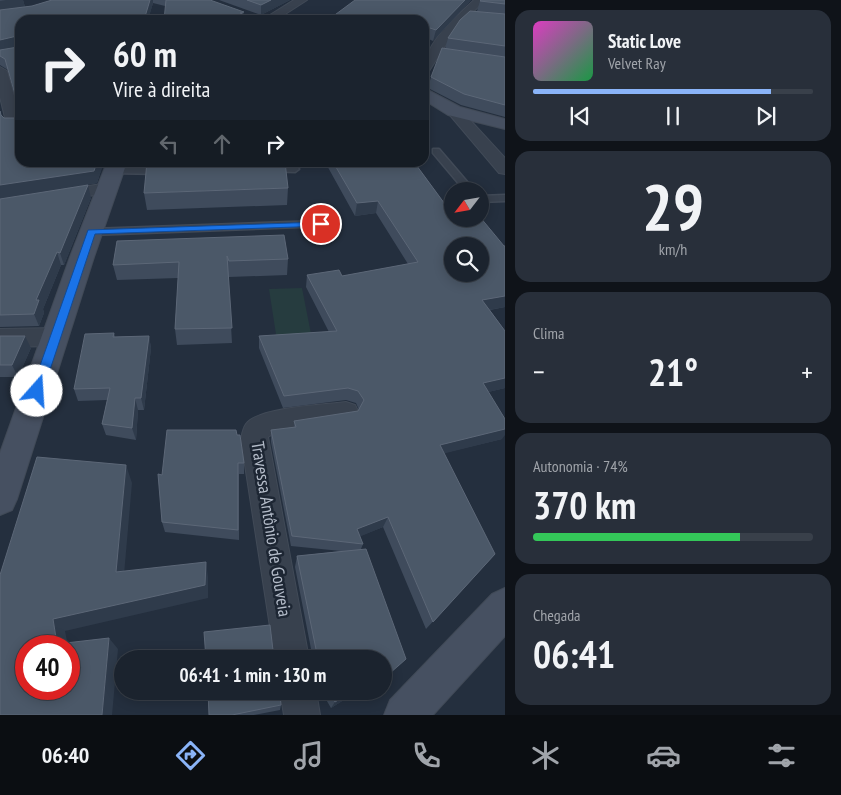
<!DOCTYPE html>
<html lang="pt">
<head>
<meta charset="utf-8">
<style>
	body { margin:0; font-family:"PT Sans Narrow",sans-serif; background:#282f3a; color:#f1f3f6; height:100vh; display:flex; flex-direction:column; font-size:19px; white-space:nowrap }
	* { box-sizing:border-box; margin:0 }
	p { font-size:16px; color:#a0a4aa }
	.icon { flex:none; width:28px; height:28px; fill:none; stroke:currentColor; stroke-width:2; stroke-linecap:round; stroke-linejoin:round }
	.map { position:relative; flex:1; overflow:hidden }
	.sheet { display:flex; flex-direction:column; gap:10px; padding:10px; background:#0f1319; width:336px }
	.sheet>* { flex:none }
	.hud { position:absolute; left:15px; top:15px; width:414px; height:152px; border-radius:15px; box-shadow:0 2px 12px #0003,0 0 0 1px #39404a; background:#1b232e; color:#f1f3f6; overflow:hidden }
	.needle { width:32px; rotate:239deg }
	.controls { position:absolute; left:444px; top:182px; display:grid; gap:10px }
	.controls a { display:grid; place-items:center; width:45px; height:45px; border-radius:50%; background:#1b232e; box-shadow:0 2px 12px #0003,0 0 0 1px #39404a; font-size:25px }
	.speed { position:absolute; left:15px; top:635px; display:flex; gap:10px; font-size:25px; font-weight:700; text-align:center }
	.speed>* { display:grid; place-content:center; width:65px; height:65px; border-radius:50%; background:#1b232e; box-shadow:0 2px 12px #0003,0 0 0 1px #39404a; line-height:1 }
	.speed .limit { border:8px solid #d22; background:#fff; color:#111 }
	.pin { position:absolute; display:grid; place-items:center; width:42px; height:42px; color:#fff; margin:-21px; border:2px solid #fff; border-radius:50%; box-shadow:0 1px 5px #0007 }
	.me { position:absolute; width:55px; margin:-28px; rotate:19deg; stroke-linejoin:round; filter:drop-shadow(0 0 4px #0008) }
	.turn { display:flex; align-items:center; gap:18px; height:105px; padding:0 15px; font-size:22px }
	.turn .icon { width:65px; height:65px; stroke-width:2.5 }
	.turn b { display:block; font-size:35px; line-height:42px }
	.lanes { display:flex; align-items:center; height:48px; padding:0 15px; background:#0003; justify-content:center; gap:25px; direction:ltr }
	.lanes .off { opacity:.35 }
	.big { font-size:38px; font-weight:700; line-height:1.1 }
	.sheet .tile { flex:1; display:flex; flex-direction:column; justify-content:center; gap:8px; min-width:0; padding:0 18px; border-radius:15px; background:#282f3a }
	.sheet .dial { align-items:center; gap:0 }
	.dial b { font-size:65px; line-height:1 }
	.song { display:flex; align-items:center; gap:15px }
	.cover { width:60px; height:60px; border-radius:8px; background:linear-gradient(135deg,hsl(310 70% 55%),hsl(140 70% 35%)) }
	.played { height:5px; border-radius:2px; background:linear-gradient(90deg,#8ab4f8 85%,#39404a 85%) }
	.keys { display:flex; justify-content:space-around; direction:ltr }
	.heat { display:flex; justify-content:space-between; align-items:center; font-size:28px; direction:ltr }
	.charge { height:8px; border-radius:4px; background:linear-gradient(90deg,#34c759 74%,#39404a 0) }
	.trip { position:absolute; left:114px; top:650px; width:278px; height:50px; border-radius:25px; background:#1b232e; box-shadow:0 2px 12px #0003,0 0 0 1px #39404a; font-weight:700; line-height:50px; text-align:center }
	.tabs { display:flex; height:80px; justify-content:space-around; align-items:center; background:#0b0e12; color:#a0a4aa }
	.tabs .icon { width:35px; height:35px }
	.tabs .current { color:#8ab4f8 }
	.tabs b { font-size:22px; color:#f1f3f6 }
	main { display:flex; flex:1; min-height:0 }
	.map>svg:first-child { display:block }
	.green { fill:#263c3f }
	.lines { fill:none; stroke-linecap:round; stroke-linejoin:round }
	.lane-casing { stroke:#414a57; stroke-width:3 }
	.street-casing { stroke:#414a57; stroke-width:2 }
	.secondary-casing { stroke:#414a57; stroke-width:2 }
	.lane { fill:#38414e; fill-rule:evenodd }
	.street { fill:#38414e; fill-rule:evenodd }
	.secondary { fill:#465061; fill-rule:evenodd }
	.wall { fill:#3f4b5c }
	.shaded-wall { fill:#2f3b4b }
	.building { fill:#4b5868; stroke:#5c6777; fill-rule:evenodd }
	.route { fill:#1a73e8; stroke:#114b97 }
	.labels { text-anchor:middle; stroke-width:5; stroke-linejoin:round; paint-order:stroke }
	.near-street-label { font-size:18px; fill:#b4bcc9; stroke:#1d2633 }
</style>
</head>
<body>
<main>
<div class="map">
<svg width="505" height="715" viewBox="0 0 505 715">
	<rect width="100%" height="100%" fill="#242f3e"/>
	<path class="green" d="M302,288l10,51 -35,2 -8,-52z"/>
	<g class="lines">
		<defs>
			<path id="lane" d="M433,149h6l36,42h-10l-32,-38z
				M270,166h25l4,3 -4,3 -28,-1v-4z
				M114,168h48l4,3 -4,3 -51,-1v-4z
				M505,195v6l-25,1v-6z
				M321,221l5,3 -1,2 -234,9 -5,-3 5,-3z"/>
			<path id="street" d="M294,0h13l-31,20h-14z
				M474,0h11l-29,29 -27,42 -5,1c0,-29 30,-53 50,-72z
				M0,67l7,4 13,46v12h-10l-3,-3 -7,-29z
				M454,107l5,1 46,50v16l-6,-1 -50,-59 -2,-3z
				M108,183l6,1 3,4 -3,4 -114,18v-10z
				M56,328l8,3 4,6 -4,6 -8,3 -56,1v-18z
				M346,402l9,3 4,8 -4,8 -82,13 -5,3 41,222h-34l-34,-220c1,-5 2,-11 5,-15 13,-17 78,-19 100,-22z
				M280,691h36l4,24h-36z"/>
			<path id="secondary" d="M424,88l36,19 45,12v10l-57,-14 -24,-15z
				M107,162h20l-33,95 -77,242 -5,11 -12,5v-62l70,-196z
				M505,588v48l-72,79h-49l6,-15 102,-106z"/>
		</defs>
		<use href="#lane" class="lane-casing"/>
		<use href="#street" class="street-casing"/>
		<use href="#secondary" class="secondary-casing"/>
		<use href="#lane" class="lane"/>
		<use href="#street" class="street"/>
		<use href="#secondary" class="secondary"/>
	</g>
	<path class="wall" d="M0,0h23l2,7 7,-1 20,-6h158l-45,6 -12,-3 -56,180 -97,16 3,-82 1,1h13l1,-13 -10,-35 -8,-5z
		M219,0h71l-29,15z
		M471,0l-38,41 -9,-4v-17z
		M505,0v117l-44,-12 -33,-17 3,-11 14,-28 3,-11 29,-27 3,-10z
		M325,162h89l36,49 54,35h1v61l-15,3 15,21v57l-17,4 14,47 -58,14 51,101 -69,75 -43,-102 -23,9 3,8 -2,5 38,117 -17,-7h-69l-18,-92 2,-11 44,-5 -50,-5 -20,-104v-12l23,-3v-6l64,-10 1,-1 -3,-7 -10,-3 -63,8 -24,-60v-12l70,-4 -23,-45 1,-12 35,1 66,-12 -32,-51 -21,3z
		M288,188l-1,17 -140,5 -3,-17z
		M91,198l-27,67h-3l-18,44 1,4 -5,13 -39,1v-128z
		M117,241l171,18 -1,16 -58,2 -1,-4 4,70 -55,2 -2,-16 3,-51 -61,2 -4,-15z
		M114,333l1,4 34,-1 2,12 -7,62h-6l-2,30 -30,-5 -4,-11 5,-24 -29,1 -4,-12z
		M0,336l31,12 -13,29h-18z
		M237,435l7,28v11h-5v66l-74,-8 -3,-10v-47z
		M321,691h37l-27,17z
		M363,691h8l-6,5z
		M281,705l-1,5 -26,5h-45z"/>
	<path class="shaded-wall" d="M6,0h17l2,7 -25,5v-11z
		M150,0h3v3l-5,17h-4z
		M271,0h19l-29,15v-10z
		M465,0h6l-38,41 3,-11z
		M17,36l3,11 -20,5v-12z
		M97,162h7l-7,21 -97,16v-14z
		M88,185l3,13 -27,67 -4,-12z
		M378,201l-2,12 -21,3 2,-13z
		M57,252l4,13 -18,44 1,4 -5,13 -5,-12 2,-14z
		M505,296v11l-28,5 5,-12z
		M25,336l6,12 -13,29 -6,-12z
		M149,336l2,12 -7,62 -3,-12z
		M505,378v10l-29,7 7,-12z
		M135,398l3,12 -2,30 -4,-12z
		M505,429v6l-3,4 -68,17 6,-11z
		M126,465l6,18 -9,103 -7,-14z
		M388,517l-5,10 -29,12 3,-10z
		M206,562l2,15v21l-143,33 3,15 -11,-2 -4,-25z
		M109,638l9,11 -6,66h-10z
		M406,659l-7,7 -17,15v-1z
		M353,691h5l-27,17 4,-6z"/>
	<path class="building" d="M52,0h98l-6,20h-124v142h77l-3,9 -94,14v-74l1,4 3,3h13l1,-13 -13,-46 -5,-3v-6l18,-3 1,-9 -2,-2 -17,4v-30l32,-4z
		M166,0h44l34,12 -4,1 19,7h-95z
		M247,0h24l-10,5z
		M355,0h110l-29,30 -12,-4v-6h-96z
		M481,0h24v4l-25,-3z
		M470,11l35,3v32l-57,-8 12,-18z
		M442,48l63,9v48l-41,-11 -33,-17z
		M147,162h138l3,26 -144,5z
		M333,162h81l36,49 2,-1v9h28v-2l24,29h1v50l-23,4 23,31v47l-22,5 22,36v10l-65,16 55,109 -62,68 -45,-105 -31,12 6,15 -71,-8 -21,-106 25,-3 -2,-6 64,-10 6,-11 -6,-9 -10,-3 -64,8 -25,-60 78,-5 -30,-56 32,-5 3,6 76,-14 -40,-61 -21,2zM452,246h28v28h-28z
		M88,185l-28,68 -3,-1 -21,48h3l-5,14 -34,1v-116z
		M284,235l4,24 -59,2 -2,-5 5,72 -57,1 4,-67 -66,3 4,-24z
		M114,333l-1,4 36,-1 -8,62h-6l-3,30 -30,-4 8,-36 -36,1 11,-55z
		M0,336h25l-13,29h-12z
		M167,430h69l1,5h3l4,28h-6v67l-76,-8 -4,-48 4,1z
		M37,457l89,8 -10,107 90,-10 -1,23 -152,34 4,25 52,-6 -7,77h-102v-140zM26,646h43v43h-43z
		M366,549l40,110 -24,21v-21h-64l-21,-103z
		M270,625l4,34h-68l-2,-27z
		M208,691h71l2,14 -49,10h-23z
		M328,691h25l-18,11z"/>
	<path class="route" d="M321,222l5,2 -2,2 -229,8 -52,157 -6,5 -4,-2 -2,-3 57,-161z"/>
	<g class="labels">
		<g class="near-street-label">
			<text transform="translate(271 529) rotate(81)" y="6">Travessa Antônio de Gouveia</text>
		</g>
	</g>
</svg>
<div class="controls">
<a><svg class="needle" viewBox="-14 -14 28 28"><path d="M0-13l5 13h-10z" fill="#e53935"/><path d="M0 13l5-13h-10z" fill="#a0a4aa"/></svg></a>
<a><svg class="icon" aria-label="search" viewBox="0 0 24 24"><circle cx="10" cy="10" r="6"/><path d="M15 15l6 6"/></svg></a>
</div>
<div class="speed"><div class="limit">40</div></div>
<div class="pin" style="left:321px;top:224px;background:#d93025"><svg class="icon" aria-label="arrive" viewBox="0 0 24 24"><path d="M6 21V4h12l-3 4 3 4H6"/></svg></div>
<svg class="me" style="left:37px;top:391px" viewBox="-20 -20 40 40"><circle r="19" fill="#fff"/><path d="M0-13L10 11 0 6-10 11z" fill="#1a73e8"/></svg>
<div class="trip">06:41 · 1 min · 130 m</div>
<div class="hud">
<div class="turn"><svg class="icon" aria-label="right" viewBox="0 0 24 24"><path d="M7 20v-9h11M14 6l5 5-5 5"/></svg><div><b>60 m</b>Vire à direita</div></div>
<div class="lanes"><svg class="icon off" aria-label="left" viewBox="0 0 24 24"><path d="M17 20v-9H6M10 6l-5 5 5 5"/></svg><svg class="icon off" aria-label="ahead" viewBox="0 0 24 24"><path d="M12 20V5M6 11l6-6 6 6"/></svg><svg class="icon" aria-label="right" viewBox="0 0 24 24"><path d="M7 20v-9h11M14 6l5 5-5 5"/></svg></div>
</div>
</div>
<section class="sheet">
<div class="tile">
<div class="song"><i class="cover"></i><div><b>Static Love</b><p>Velvet Ray</p></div></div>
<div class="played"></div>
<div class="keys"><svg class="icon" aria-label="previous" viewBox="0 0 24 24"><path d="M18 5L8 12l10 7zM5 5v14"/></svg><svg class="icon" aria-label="pause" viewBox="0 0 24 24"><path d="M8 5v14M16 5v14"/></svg><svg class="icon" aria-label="next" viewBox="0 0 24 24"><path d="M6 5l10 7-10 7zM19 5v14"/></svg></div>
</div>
<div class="tile dial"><b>29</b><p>km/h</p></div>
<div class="tile"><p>Clima</p>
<div class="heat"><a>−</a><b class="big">21°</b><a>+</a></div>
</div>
<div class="tile"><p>Autonomia · 74%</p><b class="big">370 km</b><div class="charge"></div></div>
<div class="tile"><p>Chegada</p><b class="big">06:41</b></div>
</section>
</main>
<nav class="tabs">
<b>06:40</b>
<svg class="icon current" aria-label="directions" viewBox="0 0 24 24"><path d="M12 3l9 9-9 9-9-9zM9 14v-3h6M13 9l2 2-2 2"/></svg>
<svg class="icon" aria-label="music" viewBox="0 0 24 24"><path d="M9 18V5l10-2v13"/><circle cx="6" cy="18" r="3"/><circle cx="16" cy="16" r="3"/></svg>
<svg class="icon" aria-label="phone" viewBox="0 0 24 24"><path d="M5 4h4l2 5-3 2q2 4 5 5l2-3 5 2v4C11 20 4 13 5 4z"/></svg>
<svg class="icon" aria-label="climate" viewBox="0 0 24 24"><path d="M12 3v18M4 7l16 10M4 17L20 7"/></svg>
<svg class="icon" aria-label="car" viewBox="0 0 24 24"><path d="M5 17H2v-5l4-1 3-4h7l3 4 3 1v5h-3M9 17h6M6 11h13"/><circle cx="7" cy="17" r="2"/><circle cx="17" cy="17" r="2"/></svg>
<svg class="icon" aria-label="filters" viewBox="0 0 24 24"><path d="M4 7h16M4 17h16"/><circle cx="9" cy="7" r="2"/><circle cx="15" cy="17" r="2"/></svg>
</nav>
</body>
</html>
